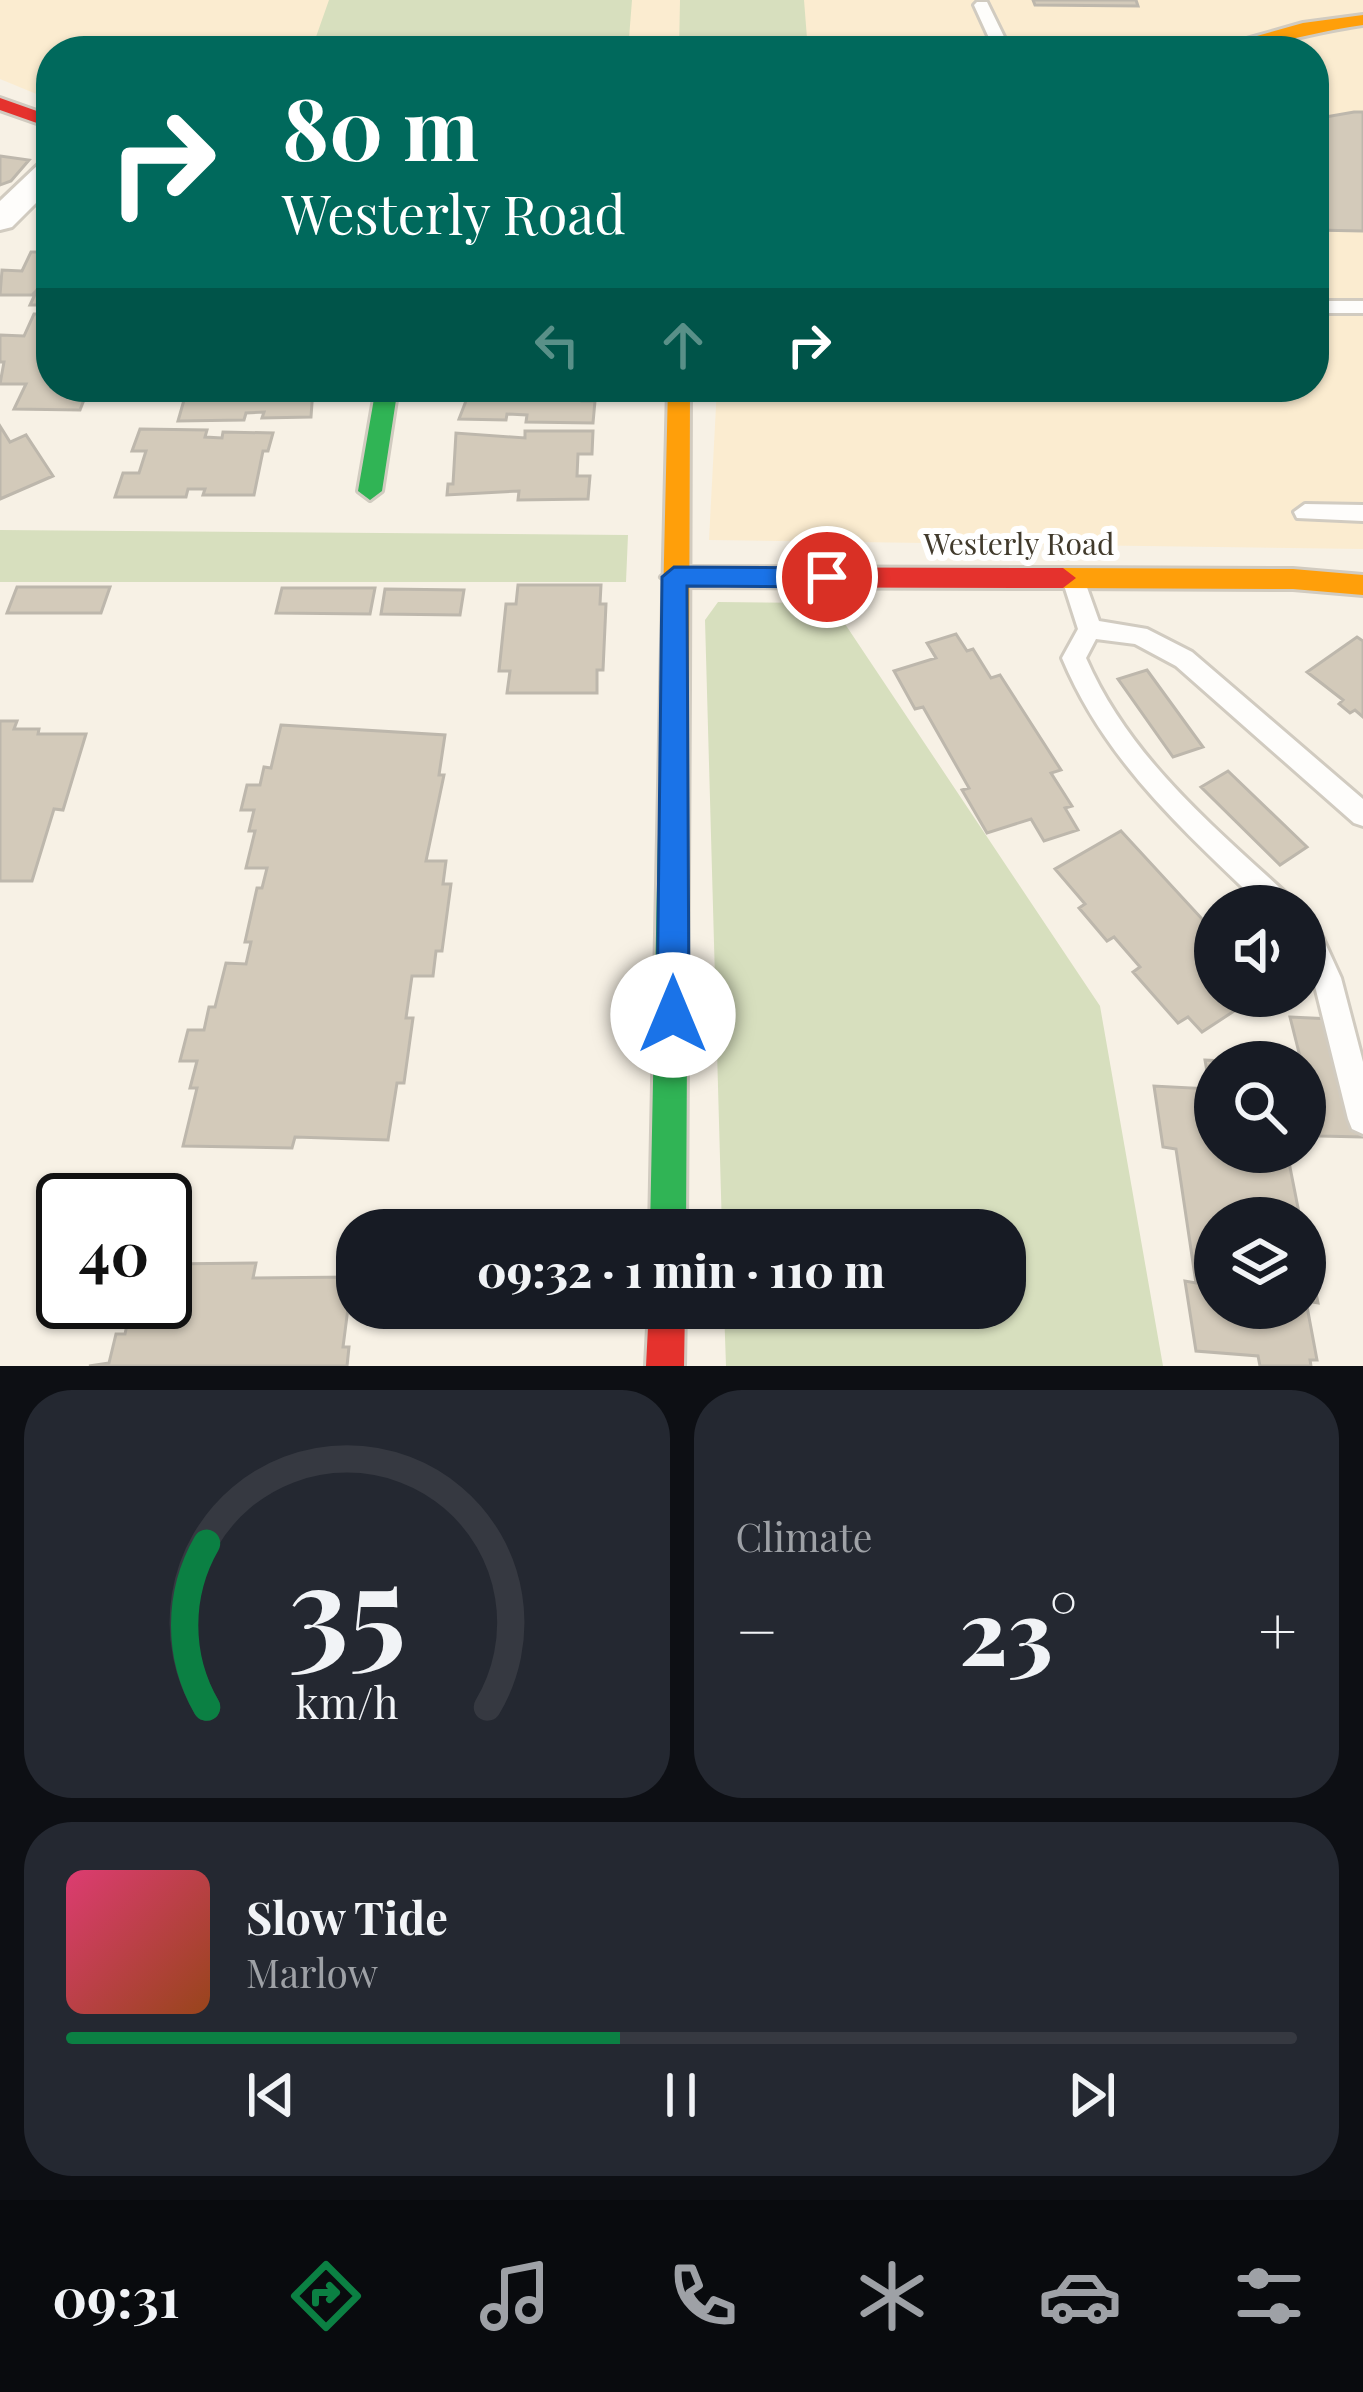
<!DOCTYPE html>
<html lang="en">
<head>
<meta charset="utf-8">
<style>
	body { margin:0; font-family:"Playfair Display",serif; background:#242831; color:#f1f3f6; height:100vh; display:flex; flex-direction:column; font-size:45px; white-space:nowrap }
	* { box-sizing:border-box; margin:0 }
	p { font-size:39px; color:#9ea1a6 }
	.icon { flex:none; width:66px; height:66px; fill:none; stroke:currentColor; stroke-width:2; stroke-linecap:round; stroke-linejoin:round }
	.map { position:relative; height:1366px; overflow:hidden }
	.sheet { display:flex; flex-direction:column; gap:24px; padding:24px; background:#0d0f14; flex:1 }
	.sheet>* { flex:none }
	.top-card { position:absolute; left:36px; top:36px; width:1293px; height:366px; border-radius:48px; box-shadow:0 3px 9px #0004; background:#00695c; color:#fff; overflow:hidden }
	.tools { position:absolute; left:1194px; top:885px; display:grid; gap:24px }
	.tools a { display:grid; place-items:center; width:132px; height:132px; border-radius:50%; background:#171b24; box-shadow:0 3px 9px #0004; font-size:60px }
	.speed { position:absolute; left:36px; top:1173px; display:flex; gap:24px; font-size:60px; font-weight:700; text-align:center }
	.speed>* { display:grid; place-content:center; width:156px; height:156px; border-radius:50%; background:#171b24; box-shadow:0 3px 9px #0004; line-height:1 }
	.speed .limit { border:6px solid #111; border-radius:18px; background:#fff; color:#111 }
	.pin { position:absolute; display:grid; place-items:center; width:102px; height:102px; color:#fff; margin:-51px; border:6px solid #fff; border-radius:50%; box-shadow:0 3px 12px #0007 }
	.me { position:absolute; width:132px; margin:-66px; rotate:0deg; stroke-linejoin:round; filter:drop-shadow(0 0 9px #0008) }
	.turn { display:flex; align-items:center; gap:42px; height:252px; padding:0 48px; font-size:54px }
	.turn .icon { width:156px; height:156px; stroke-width:2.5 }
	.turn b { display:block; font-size:84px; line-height:102px }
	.lanes { display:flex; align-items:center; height:114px; padding:0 48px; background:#0003; justify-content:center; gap:60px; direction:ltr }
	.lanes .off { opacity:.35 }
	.big { font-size:90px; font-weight:800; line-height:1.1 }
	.sheet .card { flex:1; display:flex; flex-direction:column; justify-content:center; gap:18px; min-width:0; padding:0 42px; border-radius:48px; background:#242831 }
	.sheet .dial { align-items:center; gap:0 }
	.dial svg { height:312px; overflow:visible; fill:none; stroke:#363941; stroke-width:7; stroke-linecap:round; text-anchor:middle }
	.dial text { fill:#f1f3f6; stroke:none }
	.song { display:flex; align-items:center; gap:36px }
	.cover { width:144px; height:144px; border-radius:18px; background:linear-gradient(135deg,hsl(340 70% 55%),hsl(20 70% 35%)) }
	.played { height:12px; border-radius:6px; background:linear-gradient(90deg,#0b8043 45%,#363941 45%) }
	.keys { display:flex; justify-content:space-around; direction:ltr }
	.heat { display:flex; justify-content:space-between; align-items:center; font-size:66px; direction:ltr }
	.sheet .tiles { flex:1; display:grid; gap:24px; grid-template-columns:1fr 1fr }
	.card:last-child { grid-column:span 2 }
	.trip { position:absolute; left:336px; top:1209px; width:690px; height:120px; border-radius:48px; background:#171b24; box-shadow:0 3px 9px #0004; font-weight:800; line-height:120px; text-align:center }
	.dock { display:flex; height:192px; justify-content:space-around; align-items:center; background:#090b0e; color:#9ea1a6 }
	.dock .icon { width:84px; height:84px }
	.dock .on { color:#0b8043 }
	.dock b { font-size:54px; color:#f1f3f6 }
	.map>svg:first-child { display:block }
	.built { fill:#fbecd0 }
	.green { fill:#d7dfbe }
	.building { fill:#d3caba; stroke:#bdb7ac; stroke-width:3 }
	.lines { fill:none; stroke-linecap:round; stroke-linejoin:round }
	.lane-casing { stroke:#d1cbc0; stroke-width:6 }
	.street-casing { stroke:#d1cbc0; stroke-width:6 }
	.fast-casing { stroke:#d1cbc0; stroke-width:6 }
	.slow-casing { stroke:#d1cbc0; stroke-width:6 }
	.jam-casing { stroke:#d1cbc0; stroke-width:6 }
	.lane { fill:#fefdfb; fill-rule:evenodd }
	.street { fill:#fefdfb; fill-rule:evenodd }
	.fast { fill:#30b455; fill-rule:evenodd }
	.slow { fill:#ff9f0a; fill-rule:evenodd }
	.jam { fill:#e5322d; fill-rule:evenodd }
	.route { fill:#1a73e8; stroke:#114b97; stroke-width:3 }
	.labels { text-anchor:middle; stroke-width:12; stroke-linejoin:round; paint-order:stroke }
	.street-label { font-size:30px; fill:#413a2c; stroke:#fff }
</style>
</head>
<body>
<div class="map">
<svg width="1363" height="1366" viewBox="0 0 1363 1366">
	<rect width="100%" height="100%" fill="#f7f1e5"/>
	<path class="built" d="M0,0h1363v549l-654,-9 8,-153h597v-336h-1263v49l-51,-21z"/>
	<path class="green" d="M329,0h303l-4,51h-317z
		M680,0h124l4,51h-129z
		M0,530l628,5 -2,47h-626z
		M718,602l113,1 269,403 63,360h-437l-2,-58h281v-78h-283l-17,-610z"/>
	<path class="building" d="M1033,0h103l2,6 -103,-1z
		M1354,112h9v119l-49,-1v-111z
		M0,156l29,4 -18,21 -11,4z
		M31,252h20v53h-21l7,-15 -5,5h-32l2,-25 20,1z
		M34,314h17v73h38l-9,23 -66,-1 12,-25h-26l4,-22h-4v-27l24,1z
		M209,387h111l-7,2 -2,28 -49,1 2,-6 -18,1 -2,7 -66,1 6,-21h15l3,-11z
		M461,387h115l6,3v11h13l-2,22 -67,-1 1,-7 -20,-1 -1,6 -47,-1 10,-26h-9z
		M0,426l10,16 16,-7 27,41 -53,23z
		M140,429l67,1 -2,7 17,1 1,-6 50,1 -5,18h-5l-9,44h-51l2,-6h-17l-2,8h-71l8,-24h16l7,-22h-14z
		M525,431h68l-1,23h-14l-1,22h13l-2,23 -70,1 1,-9 -72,4 1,-11h5l3,-51 69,5z
		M518,585h83l-1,19h6l-3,66h-6v23h-90l3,-22h-11l7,-67h10z
		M17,587h93l-9,26h-94z
		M282,588h93l-5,26 -94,-1z
		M385,589l79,1 -4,25 -79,-1z
		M956,634l11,17 6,-2 18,29 9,-3 61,95 -10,3 21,33 -7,2 13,22 -34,11 -13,-22 -44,14 -25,-43 7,-2 -46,-81 -8,2 -21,-38 42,-13 -9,-15z
		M1357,637l6,4v76l-8,-7 -5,3 -11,-9 4,-4 -36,-28z
		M1147,670l56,77 -30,10 -55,-78z
		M0,721h17l-3,8h25l-1,5h48l-23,76 -9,-1 -22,72h-32z
		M281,725l164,10 -6,40h5l-18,86h20l-3,23h8l-9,67h-6l-3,25h-21l-6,42h7l-9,65h-7l-9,57 -93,-3 -3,11 -109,-2 14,-58h-7l7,-27h-17l8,-31h16l5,-23h6l11,-44 20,1 5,-22h-6l12,-54h5l5,-20h-21l9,-37h-6l5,-21h-13l6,-25h13l4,-18 7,1z
		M1228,771l79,76 -27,18 -79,-78z
		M1121,831l94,102v63h42l-55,36 -14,-15 -10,6 -45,-51 7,-5 -26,-30 -7,4 -28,-33 6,-4 -30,-35z
		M1290,1017l41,2 31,118 -42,-1z
		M1205,1060l35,2h-25v90h72l13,66h-85v90h90v-68l13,63 -12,-2 11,59h-7l1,6h-51l-2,-10 -62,-5 -11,-70 11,2 -20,-134 -13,-2 -9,-61 56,3z
		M256,1263l-3,15 99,-1 -9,70h6l-2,19h-258l20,-3 7,-29h9l7,-32h33v-38z"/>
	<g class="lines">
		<defs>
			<path id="lane" d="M977,2h10l24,49h-16l-21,-46z
				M1314,301h49v12h-49z
				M1305,504l58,1v16l-66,-3 -3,-6z
				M1073,570l11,9 15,42 48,8 45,23 171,147v27l-9,-3 -178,-157 -41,-22 -39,-5 -10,19c43,99 126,167 204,239l3,9h-31c-79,-76 -157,-145 -200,-248l16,-29 -16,-50z
				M1305,918l10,3 26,57 22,84v72l-11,-5 -4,-10 -35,-141 -8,-18z"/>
			<path id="street" d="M51,160v28l-39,39 -12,3v-29l40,-38z"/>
			<path id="fast" d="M376,387h22l-16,104 -12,9 -12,-9z
				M675,677l10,3 4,8 -3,542h-36l11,-542 4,-8z"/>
			<path id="slow" d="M1363,15v10c-53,7 -106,26 -159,26l99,-28z
				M668,387h22l-1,301 -4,8h-20l-4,-8z
				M1063,568l230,1 70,6v20l-70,-6 -230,-1 -13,-10z"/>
			<path id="jam" d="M0,98l51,18v12l-51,-18z
				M674,567l389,1 13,10 -13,10 -389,-1 -13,-10z
				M649,1308h36l-1,58h-38z"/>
		</defs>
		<use href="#lane" class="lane-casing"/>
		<use href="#street" class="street-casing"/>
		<use href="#fast" class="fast-casing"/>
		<use href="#slow" class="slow-casing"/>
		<use href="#jam" class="jam-casing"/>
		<use href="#lane" class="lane"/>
		<use href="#street" class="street"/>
		<use href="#fast" class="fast"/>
		<use href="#slow" class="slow"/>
		<use href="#jam" class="jam"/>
	</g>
	<path class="route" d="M674,567l153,1 13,9 -13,10 -140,-1 2,429 -5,10 -11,5 -12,-5 -4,-10 5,-438z"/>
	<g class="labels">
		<g class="street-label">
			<text x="1019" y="555">Westerly Road</text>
		</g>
	</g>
</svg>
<div class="tools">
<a><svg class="icon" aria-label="sound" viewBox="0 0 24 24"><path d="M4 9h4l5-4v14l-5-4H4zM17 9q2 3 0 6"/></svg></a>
<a><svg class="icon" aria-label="search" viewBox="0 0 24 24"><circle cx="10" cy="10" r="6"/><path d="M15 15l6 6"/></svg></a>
<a><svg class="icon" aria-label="layers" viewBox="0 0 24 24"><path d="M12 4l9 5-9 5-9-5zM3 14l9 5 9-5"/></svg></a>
</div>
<div class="speed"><div class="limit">40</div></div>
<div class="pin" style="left:827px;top:577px;background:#d93025"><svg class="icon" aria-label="arrive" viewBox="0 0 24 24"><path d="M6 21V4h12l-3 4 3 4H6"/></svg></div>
<svg class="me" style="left:673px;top:1015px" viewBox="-20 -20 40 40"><circle r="19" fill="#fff"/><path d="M0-13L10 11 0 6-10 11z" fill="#1a73e8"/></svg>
<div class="trip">09:32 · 1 min · 110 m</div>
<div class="top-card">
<div class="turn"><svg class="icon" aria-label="right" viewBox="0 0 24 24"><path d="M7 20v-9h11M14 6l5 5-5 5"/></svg><div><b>80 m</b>Westerly Road</div></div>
<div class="lanes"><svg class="icon off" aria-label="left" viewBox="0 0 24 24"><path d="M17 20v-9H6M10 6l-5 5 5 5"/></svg><svg class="icon off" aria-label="ahead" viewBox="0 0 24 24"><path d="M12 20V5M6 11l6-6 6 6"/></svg><svg class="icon" aria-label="right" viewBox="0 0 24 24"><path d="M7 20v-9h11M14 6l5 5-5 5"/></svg></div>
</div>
</div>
<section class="sheet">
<div class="tiles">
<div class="card dial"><svg viewBox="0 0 100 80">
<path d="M14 69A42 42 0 1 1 86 69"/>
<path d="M14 69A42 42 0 0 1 14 27" stroke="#0b8043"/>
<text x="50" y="56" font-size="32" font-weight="700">35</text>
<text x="50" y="72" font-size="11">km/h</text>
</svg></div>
<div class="card"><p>Climate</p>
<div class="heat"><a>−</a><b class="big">23°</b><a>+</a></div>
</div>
<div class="card">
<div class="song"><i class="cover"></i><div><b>Slow Tide</b><p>Marlow</p></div></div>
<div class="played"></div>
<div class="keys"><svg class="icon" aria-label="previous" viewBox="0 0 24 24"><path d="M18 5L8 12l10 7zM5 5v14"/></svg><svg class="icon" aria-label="pause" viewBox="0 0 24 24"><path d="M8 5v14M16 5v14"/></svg><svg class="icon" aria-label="next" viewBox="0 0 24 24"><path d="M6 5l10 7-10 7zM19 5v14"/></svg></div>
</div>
</div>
</section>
<nav class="dock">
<b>09:31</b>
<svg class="icon on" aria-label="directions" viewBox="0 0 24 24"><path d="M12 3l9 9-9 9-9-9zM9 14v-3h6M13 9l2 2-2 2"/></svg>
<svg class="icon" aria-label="music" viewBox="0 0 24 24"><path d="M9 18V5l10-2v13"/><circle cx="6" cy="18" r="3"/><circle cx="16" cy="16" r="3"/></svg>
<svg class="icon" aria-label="phone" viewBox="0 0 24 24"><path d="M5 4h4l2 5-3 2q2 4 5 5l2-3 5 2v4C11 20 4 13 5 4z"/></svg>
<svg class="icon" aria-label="climate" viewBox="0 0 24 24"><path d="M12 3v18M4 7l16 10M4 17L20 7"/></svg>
<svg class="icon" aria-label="car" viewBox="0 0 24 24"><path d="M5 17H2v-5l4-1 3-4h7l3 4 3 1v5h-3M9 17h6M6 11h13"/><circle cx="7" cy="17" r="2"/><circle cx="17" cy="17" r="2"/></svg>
<svg class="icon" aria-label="filters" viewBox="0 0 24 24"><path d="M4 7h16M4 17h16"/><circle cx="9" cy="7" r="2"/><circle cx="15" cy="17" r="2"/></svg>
</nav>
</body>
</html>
